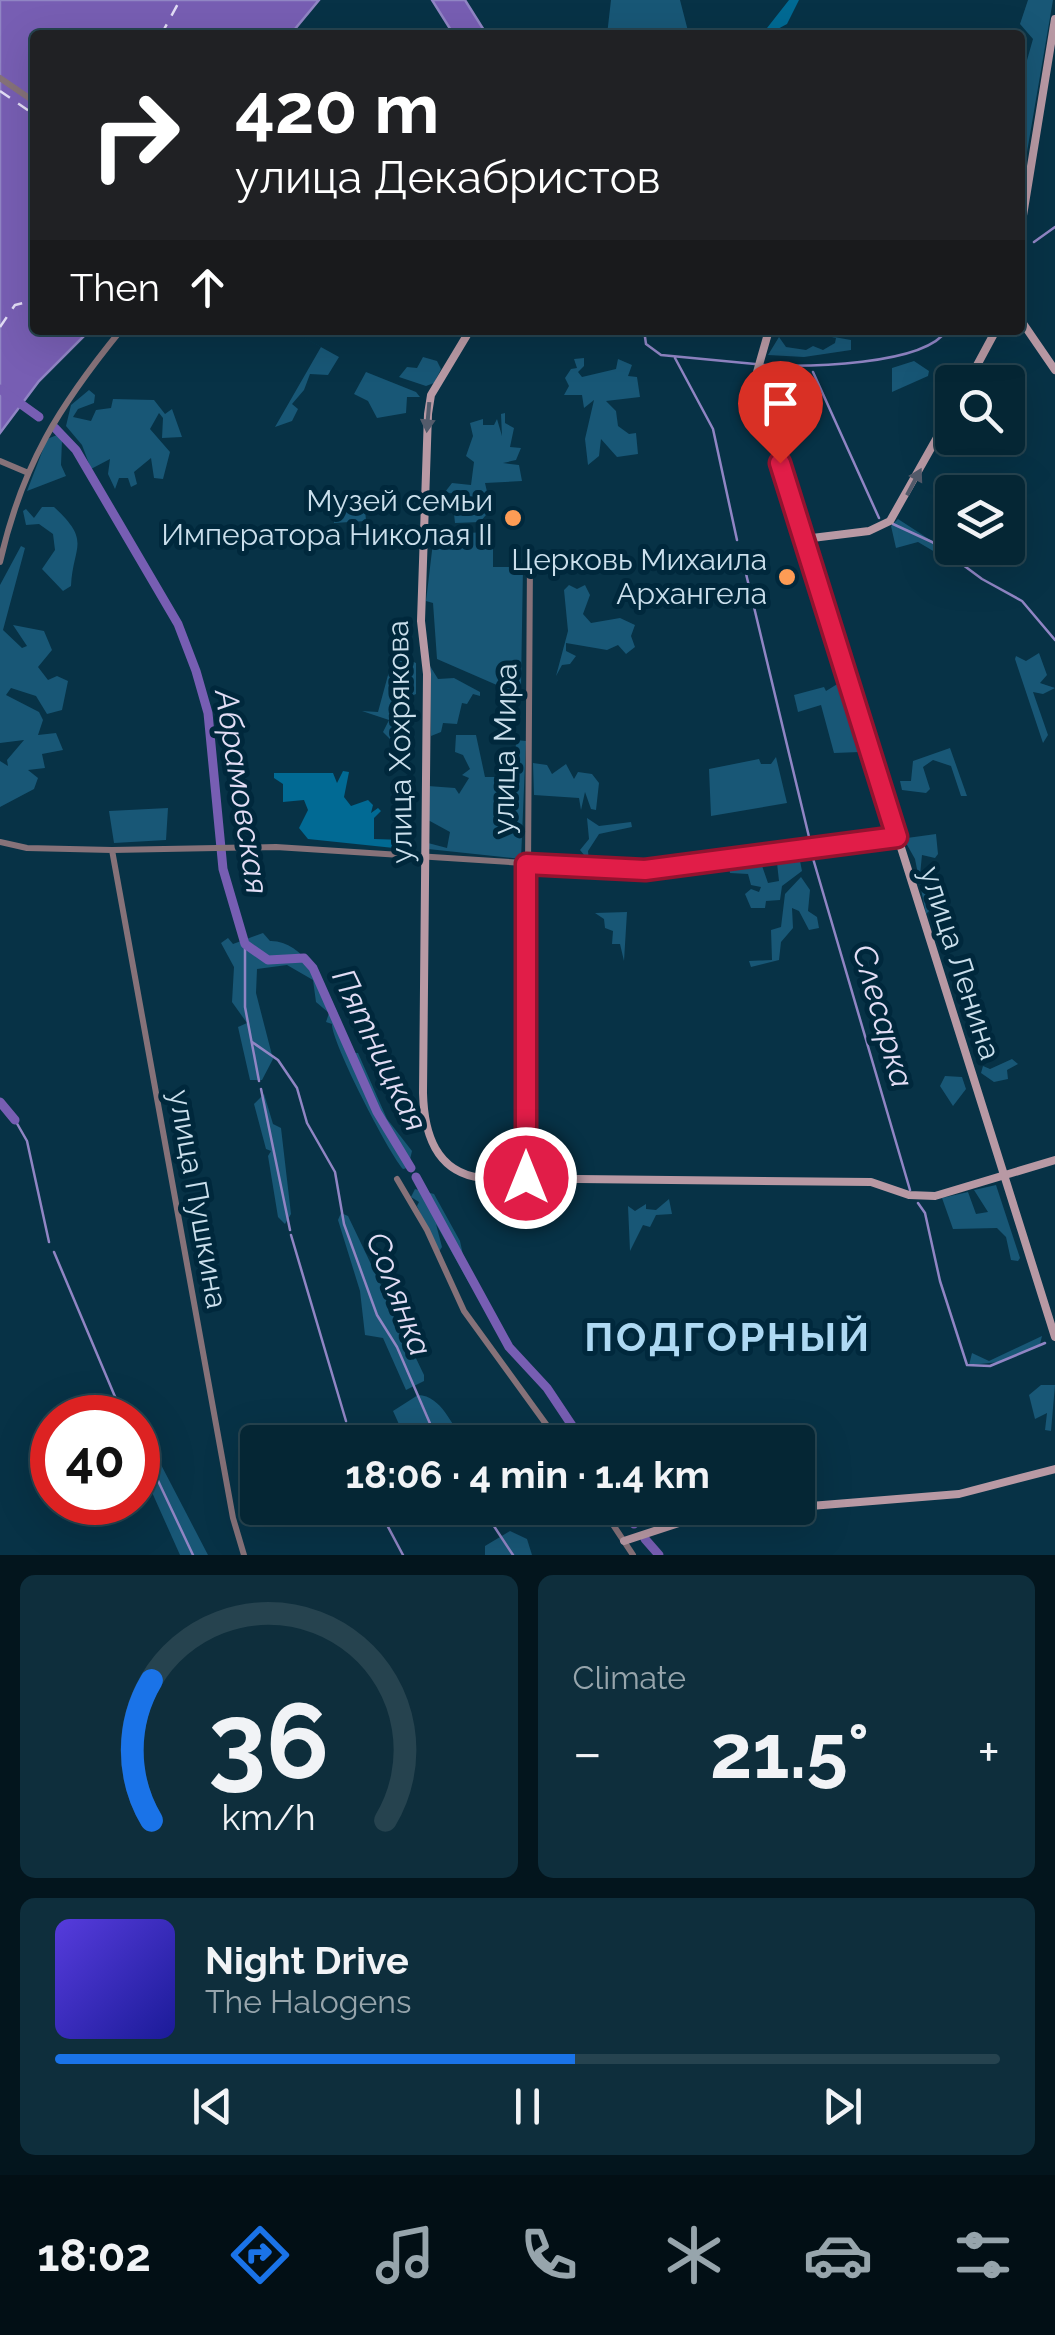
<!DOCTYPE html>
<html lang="en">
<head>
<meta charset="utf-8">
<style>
	body { margin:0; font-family:Raleway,sans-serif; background:#0e2e3c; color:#f1f3f6; height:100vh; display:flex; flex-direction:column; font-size:38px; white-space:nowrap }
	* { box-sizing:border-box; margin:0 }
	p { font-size:32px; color:#97a5ac }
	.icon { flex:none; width:55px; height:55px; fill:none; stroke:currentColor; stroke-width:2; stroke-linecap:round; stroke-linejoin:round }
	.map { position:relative; height:1555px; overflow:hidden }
	.sheet { display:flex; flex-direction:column; gap:20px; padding:20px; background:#03151d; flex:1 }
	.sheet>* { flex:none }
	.hud { position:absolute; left:30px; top:30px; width:995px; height:305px; border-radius:10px; box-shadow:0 10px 40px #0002,0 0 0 2px #26434f; background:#202124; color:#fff; overflow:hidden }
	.tools { position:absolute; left:935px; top:365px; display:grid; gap:20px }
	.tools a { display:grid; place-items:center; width:90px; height:90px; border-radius:10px; background:#052634; box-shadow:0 10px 40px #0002,0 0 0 2px #26434f; font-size:50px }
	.speed { position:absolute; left:30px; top:1395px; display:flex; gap:20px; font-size:50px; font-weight:700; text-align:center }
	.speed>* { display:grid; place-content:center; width:130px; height:130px; border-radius:50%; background:#052634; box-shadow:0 10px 40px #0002,0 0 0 2px #26434f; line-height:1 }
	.speed .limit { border:15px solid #d22; background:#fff; color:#111 }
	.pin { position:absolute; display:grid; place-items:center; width:85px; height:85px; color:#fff; margin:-102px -42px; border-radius:50% 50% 50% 0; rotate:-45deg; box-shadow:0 0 10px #0007 }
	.pin .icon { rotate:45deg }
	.me { position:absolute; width:110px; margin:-55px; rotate:0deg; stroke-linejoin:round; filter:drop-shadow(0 0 8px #0008) }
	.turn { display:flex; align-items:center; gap:35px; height:210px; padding:0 40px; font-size:45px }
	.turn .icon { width:130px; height:130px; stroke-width:2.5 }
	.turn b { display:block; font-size:70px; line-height:85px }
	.then { display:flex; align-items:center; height:95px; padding:0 40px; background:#0003; gap:20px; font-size:38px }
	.big { font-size:75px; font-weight:700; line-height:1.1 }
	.sheet .widget { flex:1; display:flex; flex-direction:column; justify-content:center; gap:15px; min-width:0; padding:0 35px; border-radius:15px; background:#0e2e3c }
	.sheet .dial { align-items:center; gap:0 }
	.dial svg { height:260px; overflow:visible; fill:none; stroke:#26434f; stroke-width:7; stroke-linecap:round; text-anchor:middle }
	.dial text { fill:#f1f3f6; stroke:none }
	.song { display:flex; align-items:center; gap:30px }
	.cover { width:120px; height:120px; border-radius:15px; background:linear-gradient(135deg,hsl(250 70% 55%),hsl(240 70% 35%)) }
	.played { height:10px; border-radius:5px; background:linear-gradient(90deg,#1a73e8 55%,#26434f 55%) }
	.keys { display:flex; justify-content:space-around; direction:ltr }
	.heat { display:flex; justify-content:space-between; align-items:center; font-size:55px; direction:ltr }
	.sheet .tiles { flex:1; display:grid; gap:20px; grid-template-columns:1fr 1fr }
	.widget:last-child { grid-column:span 2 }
	.trip { position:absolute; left:240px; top:1425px; width:575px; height:100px; border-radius:10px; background:#052634; box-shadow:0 10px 40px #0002,0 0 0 2px #26434f; font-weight:700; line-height:100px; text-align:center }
	.menu { display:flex; height:160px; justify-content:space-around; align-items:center; background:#020f15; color:#97a5ac }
	.menu .icon { width:70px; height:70px }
	.menu .current { color:#1a73e8 }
	.menu b { font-size:45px; color:#f1f3f6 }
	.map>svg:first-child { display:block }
	.green { fill:#185776 }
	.forest { fill:#016a94 }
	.water { fill:#775eb3; stroke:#9085c4; stroke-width:2.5 }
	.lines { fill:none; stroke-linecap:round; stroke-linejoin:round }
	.stream { stroke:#9085c4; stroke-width:2.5 }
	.river { stroke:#775eb3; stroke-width:9 }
	.ferry { stroke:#e2ddf5; stroke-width:2.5; stroke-dasharray:12 10; stroke-linecap:butt }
	.tertiary { stroke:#867279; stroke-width:6 }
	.secondary { stroke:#b899a4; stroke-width:8 }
	.oneway { fill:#535b6b }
	.route-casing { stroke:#92132f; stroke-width:25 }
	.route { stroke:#e11d48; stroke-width:18 }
	.poi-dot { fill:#fd9c55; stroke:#00283c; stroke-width:4 }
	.labels { text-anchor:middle; stroke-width:10; stroke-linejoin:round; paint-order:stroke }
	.poi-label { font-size:30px; fill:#cadfec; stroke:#00283c; text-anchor:end }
	.street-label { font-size:30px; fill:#cadfec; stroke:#00283c }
	.water-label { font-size:32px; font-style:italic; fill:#e2ddf5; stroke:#00283c }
	.district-label { font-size:40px; font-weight:bold; letter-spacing:2.5px; fill:#aed9f3; stroke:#00283c }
</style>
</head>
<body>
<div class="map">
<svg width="1055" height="1555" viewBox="0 0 1055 1555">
	<rect width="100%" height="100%" fill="#073246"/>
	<path class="green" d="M611,0h69l9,35h-53l-2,-6 -10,6h-17z
		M1028,0h25l-33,193v-108l13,-46 -13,-15z
		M290,330l49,27 -11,18 -18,-1 -6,16 -12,14 6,5 -6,12 -17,6 46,-80z
		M828,336l23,4v10l-47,7 -36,-2 11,-18 7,10 20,3 7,-4 10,4 12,-7 1,-5z
		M423,357l14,4 4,8 -7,14 -8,3 -27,-9 8,-10 10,1z
		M584,358v8l-6,6 4,5 34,-8 2,-10 14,6 -4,11 9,1 3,20 -34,4 10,10 2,15 11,8 7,-1 2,21 -21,3 -16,-18 -2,17 -11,9 -3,-26 9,-39 -10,8 -2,-13h-18l5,-9 -4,-8 6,-9 6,-1 -3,-9z
		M914,361l15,10 -1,5 -36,16v-24z
		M366,372l50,20 4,5h-13l-1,16 -29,5 -9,-17 -14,-7z
		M770,373l17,2 9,10 7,-5 7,13h-11l-3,-6 -8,14 -16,5 -8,-30z
		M89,390l6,5 -1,8 -16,6 -5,8 18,4 5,-11 15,-2 2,-9 41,1 11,14 7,-5 10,28 -20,1 1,-20 -4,-5 -9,16 20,23 -7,27 -9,-1 -3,-20 -17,14 3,12 -6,3 -3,-9h-9l-4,11 -7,-15 2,-15 -19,10 -9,-24 -16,-19 5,-21z
		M505,413v10l9,5 -4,19 11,1 -5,12 -13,3 16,2 3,16 -37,2 6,26 -11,13 -25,1 -1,-9 16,-1 2,-8 15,-2 -23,-4 -11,12 2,-17 -10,-2 7,-9 19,2 3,-23 -8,-6 7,-20 -3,-13 13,-4v6h11l3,-6 5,17 -1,-22z
		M57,435l5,5 -1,25 5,11 -39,15 20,-52z
		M342,494l22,3 2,24 -32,2 -1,-23z
		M42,507h12c38,35 19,38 17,79l-8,5 -21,-22 13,-19 -2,-16 -14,-10 -13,1 -3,-14 3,-2 8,9z
		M898,519l37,24 5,12 -22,-13 -22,6 -5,-22z
		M493,532v35h30l-2,119 -8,6 -76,-33 -4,-56 -7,-2 8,-67z
		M21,546l4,2 -22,82 19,18 5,-2 -14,-21 31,6 8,19 -14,17 10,13 9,-4 11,5 -6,29 -15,4 -11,-18 -25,-8 -5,7 33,17 4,8 -5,15 18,-2 7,17 -21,4 3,14 -17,2 10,8 -4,11 -34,18v-46l8,5 -1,-6 17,-20 -24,3v-158z
		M569,585l8,4 8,-4 5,10 -7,19 8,9 29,-5 15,7 -4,11 4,11 -9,7 -8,-9 -11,5 -41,-7v8l10,5 -6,8 -8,1 -6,11 12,-45 -4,-41z
		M391,652l25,11v31l-9,4 -5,-15c-14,15 -7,27 -5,44l-7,12 -7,-7 6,-12 -27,-9 16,1 13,-48 8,1 -10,-8z
		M1039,653l8,22 -7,8 15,5 -12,6 -10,-2 15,43 -5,8 -28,-84 1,-3 10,5z
		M430,666l8,13 16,-1 26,14v4l-7,-2 -6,10 -5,-1 -5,21 -14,-1 -2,9 -10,4z
		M839,683l21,69 -26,1 -13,-48 -23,7 -4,-17 30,-8 2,4z
		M456,735h20l9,42h29l2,-35 -11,-3 21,2 -5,118 -93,-10v-6l19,5 3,-16 -22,-12v-34l27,2 4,6 10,-16 -7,-3 8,-6 -7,-14 -8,-3z
		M950,748l17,48h-6l-10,-30 -18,-6 -10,7 7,22 -4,4 -24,-3 -2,-9h11l2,-20z
		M776,757l11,46 -76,13 -2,-47 50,-10 2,5h10z
		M533,763l14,2 5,9 14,-10 8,15 4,-7 14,2 7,9 -3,27 -5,-1 -6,-17 -4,18 -2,-12 -45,-3z
		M168,808l-2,32 -52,3 -5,-32z
		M587,818l12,8 32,-4 1,5 -33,7 -11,17 1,10 -9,-11 9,-11z
		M936,834l2,20 -3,4 -13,-3 -2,20 13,32 -7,7 -11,-55 -9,-16 1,-5z
		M799,856l3,15 -20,15 -2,14 -14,1 -1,7h-14l-6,-14 6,-5 8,3 2,-5 -10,-2 -3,-11 -18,-1 -2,-9 32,-4 8,23 11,-2 -2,-18 -6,-5z
		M801,877l9,13 -2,21 9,6 2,11 -10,2 -10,-19 -7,-3 1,20 -12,14 -2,18 -28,7 -2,-6 23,-1 -1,-30 10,-3 4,-33z
		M943,896l-2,7 10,6 -6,17 6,9 -9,8 -11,-25z
		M627,912l-3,49 -4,-17h-8l1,-13 -8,-3 -1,-9 -9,-6z
		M263,933l7,8c33,-1 55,43 68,73l-7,5h7l14,34h6l29,66 25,32 -4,17 -5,1c-15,-17 -72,-128 -71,-145l-6,-2 3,-9 -13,-11 -3,-22 -26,-15 -30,4 -1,24 17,66 -11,21h-12l-12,-53 9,-4 -15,-21 2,-35 -13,-24 7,-5 5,6z
		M1012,1059l6,5 -11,6 1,9 -14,3 -13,-9 2,-7 7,3z
		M945,1076l17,1 4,12 -13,17 -13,-20z
		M264,1094l9,30 8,4 10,86 -6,10 -7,-7 -10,-61 3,-5 -5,-2 -12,-45z
		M996,1185l24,73 -2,3 -7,-1 -5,-23 -9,-9 -44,1 -11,-31 26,-6 8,22 12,-2 -14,-22z
		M415,1189l19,5 26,47 9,42 -33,-59 6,23 -4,6 -21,-47 2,-4 -8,-5z
		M669,1199l3,15 -16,1 -6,12 -7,-2 -13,26 -2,-45 7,5 11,-7v5l10,1z
		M341,1213l7,3 76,159v6l-18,9 -23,-52 -18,-3 -5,-44 -22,-71z
		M1042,1336l-2,8 -40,18 -31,3 3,-12 17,8z
		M1041,1385h14l-4,46 -6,-1 2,-17 -12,6 -6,-24z
		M418,1395c24,1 33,30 47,47h-58l-14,-31z
		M149,1454l8,3 51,98h-28l-42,-94v-6z
		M457,1508h49v4l-30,14z
		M510,1531l17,8 5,16h-47v-9z"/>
	<path class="forest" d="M789,0h10l-12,24 -13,7 -7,-3z
		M343,771l6,1 -5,25 7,9 17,-6 5,5 -2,8 7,-5 3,3 -7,7v21l30,1 -10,8 -86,-9 -9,-11 9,-18 -4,-10 -21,2v-18l-9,-6v-5h59l4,10z"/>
	<path class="water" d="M0,0h319l-29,35h-255v295h55l-51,51 -39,52z
		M432,0h33l22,35h-33z"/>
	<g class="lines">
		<path class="stream" d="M1034,242l21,-15
			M644,330l2,14 15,11 94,9
			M675,358l38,71 24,111
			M763,365c42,2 161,1 184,-35
			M813,372l66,146
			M893,524l39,18 50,37 40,22 33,39
			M742,557l68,284
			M812,855l98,335
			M245,944v63l14,74
			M252,1042l26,18 19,28 10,35 28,49 9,52 33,91 20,32 41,95
			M261,1089l29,141
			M15,1120l12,21 22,101
			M918,1203l7,10 15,68 27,84 23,1 55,-23
			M291,1235l55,186
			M54,1252l70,166
			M348,1429l3,13
			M138,1441l2,5
			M145,1453l48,102
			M378,1508l25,47
			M482,1508l31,47"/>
		<path class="river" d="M0,389l39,28
			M55,428l21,22 102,174 18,47 12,42 15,156 22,75 23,16 36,-2 9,10 64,144 34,56
			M0,1102l15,18
			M416,1177l93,170 38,41 36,54
			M618,1508l16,16
			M645,1539l14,16"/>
		<path class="ferry" d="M161,35l19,-35
			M0,91l35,24
			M0,327l15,-22 20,-5"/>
		<path class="tertiary" d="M0,78l35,24
			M0,461l26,11
			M0,562c22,-97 59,-156 121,-232
			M0,842l27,6 85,2 164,-3 357,23 264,-33
			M112,850l121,668 11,37
			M526,1178l4,-618
			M397,1179l30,51 37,81 95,131
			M602,1508l31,47"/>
		<path class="secondary" d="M1020,234l35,-215
			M1020,319l35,51
			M470,330l-39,65 -3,19 -7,207 6,53 -4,419c1,41 13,79 58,85l390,4 38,13 26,1 120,-36
			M769,330l-12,42 1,21 297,944
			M968,382l28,-52
			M804,539l65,-8 21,-10 62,-110
			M798,1507l161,-13 96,-25
			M624,1541l61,-20 107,-13"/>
	</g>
	<defs><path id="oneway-solid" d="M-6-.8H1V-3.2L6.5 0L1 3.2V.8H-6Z" transform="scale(2.5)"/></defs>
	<g class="oneway">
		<use href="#oneway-solid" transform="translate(428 417) rotate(95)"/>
		<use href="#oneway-solid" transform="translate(914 482) rotate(-62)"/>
	</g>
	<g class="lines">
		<defs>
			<path id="route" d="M526,1178v-314l119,6 252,-33 -117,-374"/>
		</defs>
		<use href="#route" class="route-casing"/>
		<use href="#route" class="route"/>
	</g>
	<g class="poi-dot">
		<circle cx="513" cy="518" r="10"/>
		<circle cx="787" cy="577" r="10"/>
	</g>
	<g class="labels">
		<g class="poi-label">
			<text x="493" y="511">Музей семьи<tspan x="493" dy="34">Императора Николая II</tspan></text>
			<text x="767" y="570">Церковь Михаила<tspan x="767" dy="34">Архангела</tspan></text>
		</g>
		<g class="street-label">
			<text transform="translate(400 742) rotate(-91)" y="10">улица Хохрякова</text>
			<text transform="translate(505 749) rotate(-89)" y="10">улица Мира</text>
			<text transform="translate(960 963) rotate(72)" y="10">улица Ленина</text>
			<text transform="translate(198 1199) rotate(80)" y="10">улица Пушкина</text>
		</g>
		<g class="water-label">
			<text transform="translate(242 792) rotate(81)" y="11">Абрамовская</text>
			<text transform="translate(883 1016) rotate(74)" y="11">Слесарка</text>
			<text transform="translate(380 1050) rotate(64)" y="11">Пятницкая</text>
			<text transform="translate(399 1294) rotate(69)" y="11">Солянка</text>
		</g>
		<g class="district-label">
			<text x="728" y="1351">ПОДГОРНЫЙ</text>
		</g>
	</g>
</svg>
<div class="tools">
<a><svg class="icon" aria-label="search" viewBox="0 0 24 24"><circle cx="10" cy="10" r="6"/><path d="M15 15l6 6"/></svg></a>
<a><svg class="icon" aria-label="layers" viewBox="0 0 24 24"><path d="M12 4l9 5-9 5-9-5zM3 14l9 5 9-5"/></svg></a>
</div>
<div class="speed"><div class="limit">40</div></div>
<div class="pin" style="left:780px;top:463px;background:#d93025"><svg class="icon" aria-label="arrive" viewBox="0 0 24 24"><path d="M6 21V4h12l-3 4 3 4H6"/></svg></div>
<svg class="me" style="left:526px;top:1178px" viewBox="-20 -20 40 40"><circle r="17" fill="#e11d48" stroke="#fff" stroke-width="3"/><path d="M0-11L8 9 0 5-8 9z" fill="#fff"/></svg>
<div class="trip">18:06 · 4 min · 1.4 km</div>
<div class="hud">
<div class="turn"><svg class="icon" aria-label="right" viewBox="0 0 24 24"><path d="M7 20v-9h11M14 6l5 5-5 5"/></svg><div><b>420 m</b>улица Декабристов</div></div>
<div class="then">Then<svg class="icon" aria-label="ahead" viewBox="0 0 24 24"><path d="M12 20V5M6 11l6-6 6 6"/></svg></div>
</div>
</div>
<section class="sheet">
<div class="tiles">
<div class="widget dial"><svg viewBox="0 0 100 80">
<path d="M14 69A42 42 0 1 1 86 69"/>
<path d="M14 69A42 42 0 0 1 14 26" stroke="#1a73e8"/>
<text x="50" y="56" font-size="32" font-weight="700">36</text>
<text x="50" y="72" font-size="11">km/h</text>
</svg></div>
<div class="widget"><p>Climate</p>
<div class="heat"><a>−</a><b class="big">21.5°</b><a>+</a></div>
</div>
<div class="widget">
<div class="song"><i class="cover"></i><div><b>Night Drive</b><p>The Halogens</p></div></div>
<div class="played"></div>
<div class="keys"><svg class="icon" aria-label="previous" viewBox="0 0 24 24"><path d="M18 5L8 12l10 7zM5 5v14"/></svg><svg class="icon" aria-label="pause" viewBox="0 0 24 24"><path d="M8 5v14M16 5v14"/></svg><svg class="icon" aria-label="next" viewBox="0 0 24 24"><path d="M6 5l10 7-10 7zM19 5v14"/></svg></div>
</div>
</div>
</section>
<nav class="menu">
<b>18:02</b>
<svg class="icon current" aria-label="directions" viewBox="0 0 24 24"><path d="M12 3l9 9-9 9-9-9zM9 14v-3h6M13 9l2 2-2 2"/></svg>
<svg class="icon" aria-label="music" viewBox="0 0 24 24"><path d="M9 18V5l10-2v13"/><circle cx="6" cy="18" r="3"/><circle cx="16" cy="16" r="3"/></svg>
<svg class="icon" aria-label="phone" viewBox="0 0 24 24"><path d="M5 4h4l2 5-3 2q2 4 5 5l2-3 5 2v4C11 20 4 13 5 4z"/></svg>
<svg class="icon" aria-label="climate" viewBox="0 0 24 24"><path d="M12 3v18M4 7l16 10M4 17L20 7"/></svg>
<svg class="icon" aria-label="car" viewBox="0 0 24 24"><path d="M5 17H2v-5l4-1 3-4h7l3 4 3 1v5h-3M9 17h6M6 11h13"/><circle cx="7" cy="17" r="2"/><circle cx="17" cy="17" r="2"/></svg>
<svg class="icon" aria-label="filters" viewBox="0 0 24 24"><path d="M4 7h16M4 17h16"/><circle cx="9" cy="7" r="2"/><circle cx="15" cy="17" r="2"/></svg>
</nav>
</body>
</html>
